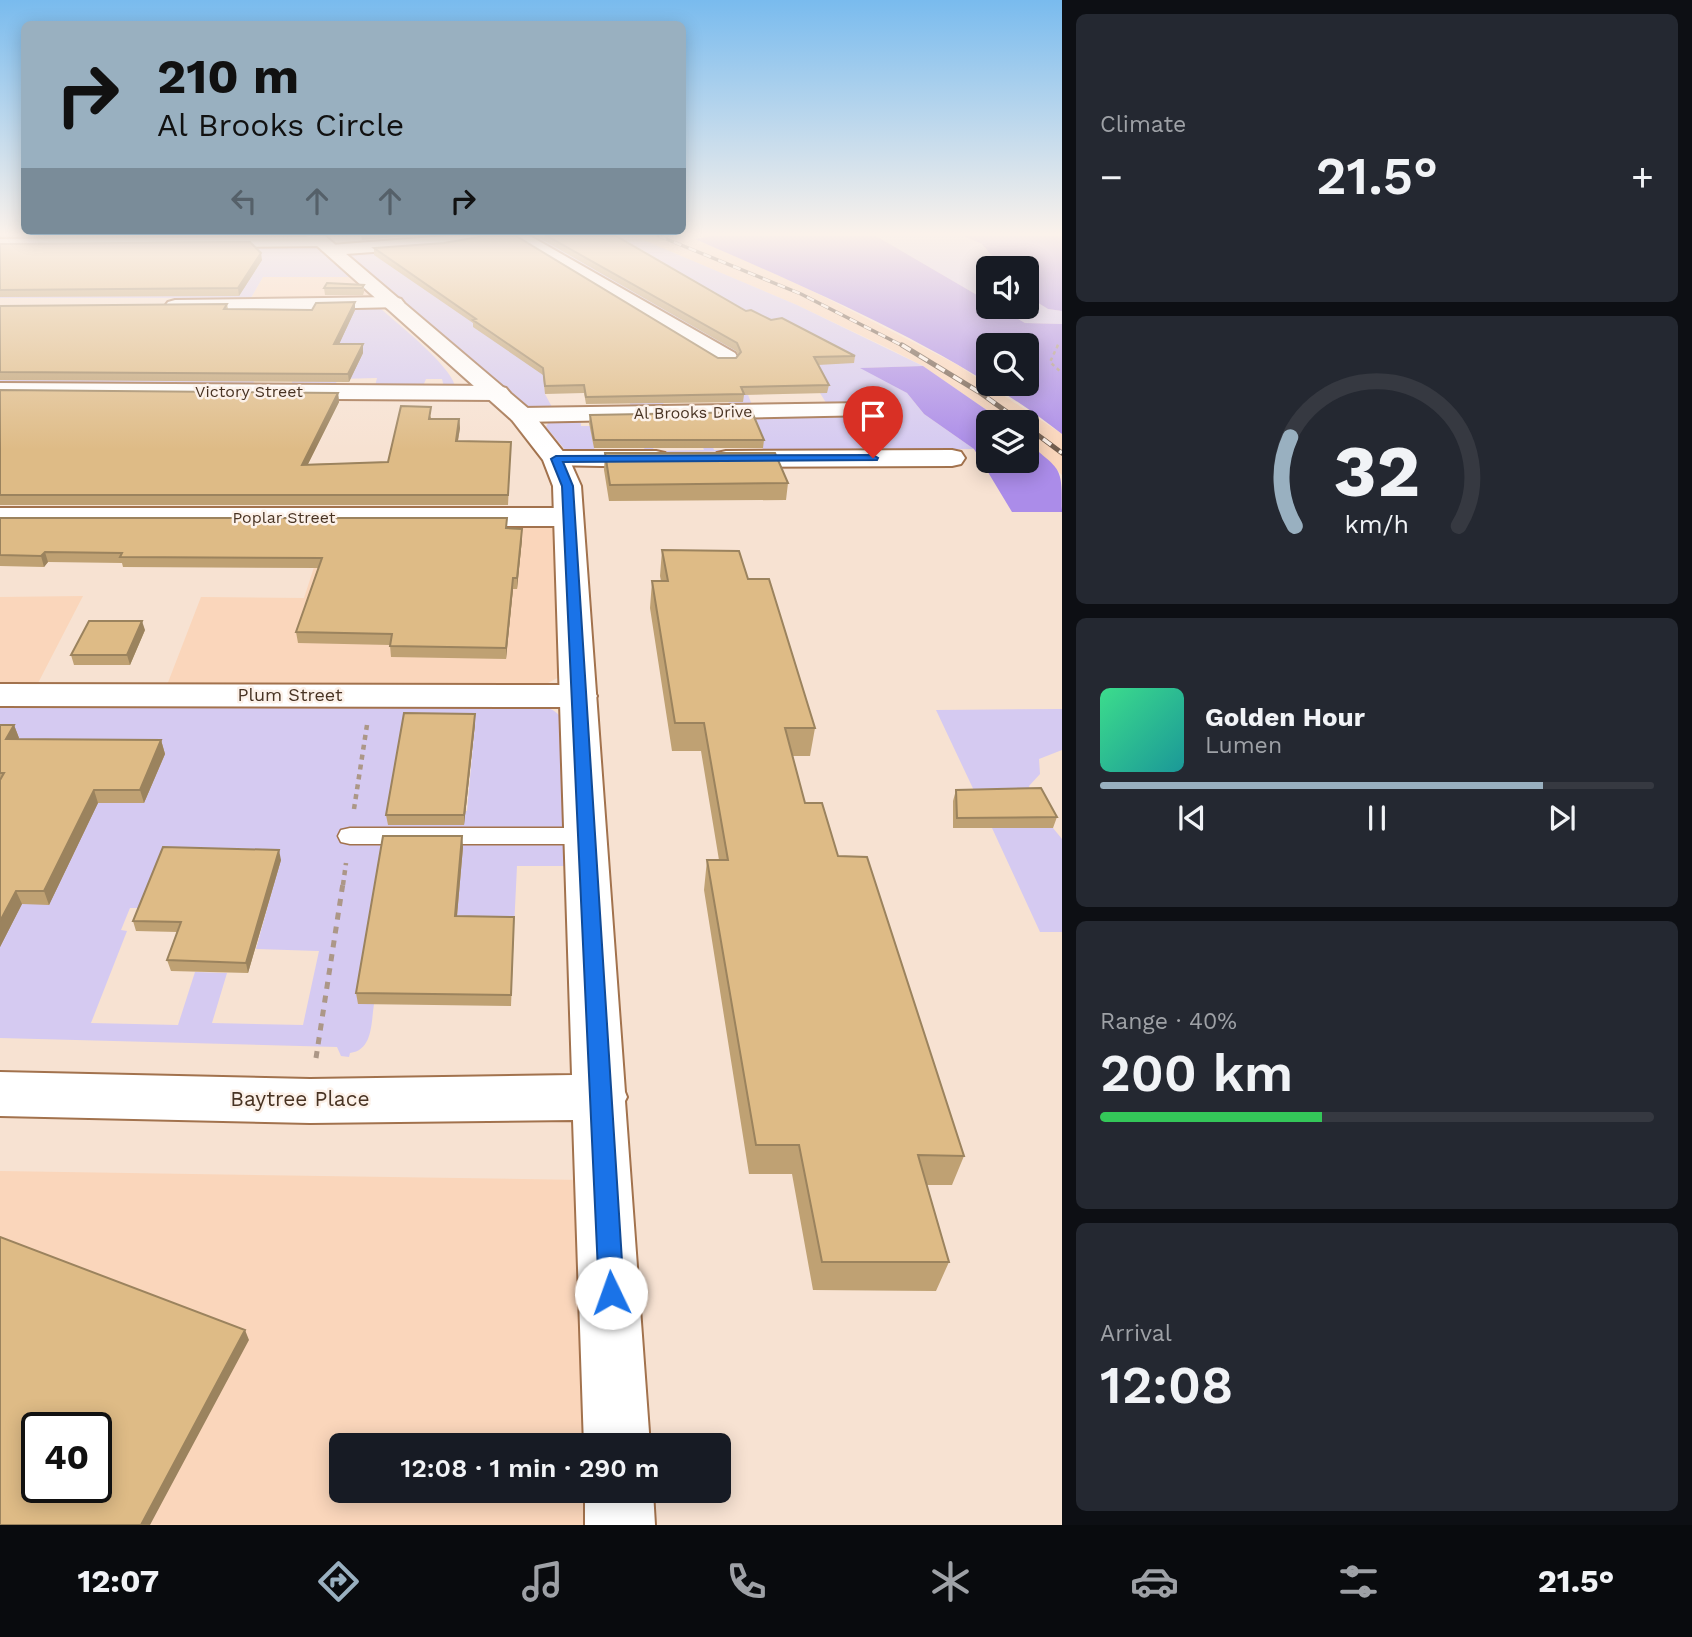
<!DOCTYPE html>
<html lang="en">
<head>
<meta charset="utf-8">
<style>
	body { margin:0; font-family:"Work Sans",sans-serif; background:#242831; color:#f1f3f6; height:100vh; display:flex; flex-direction:column; font-size:26px; white-space:nowrap }
	* { box-sizing:border-box; margin:0 }
	p { font-size:23px; color:#9ea1a6 }
	.icon { flex:none; width:38px; height:38px; fill:none; stroke:currentColor; stroke-width:2; stroke-linecap:round; stroke-linejoin:round }
	.map { position:relative; flex:1; overflow:hidden }
	.drawer { display:flex; flex-direction:column; gap:14px; padding:14px; background:#0d0f14; width:630px }
	.drawer>* { flex:none }
	.guide { position:absolute; left:21px; top:21px; width:665px; height:214px; border-radius:10px; box-shadow:0 4px 18px #0003; background:#99b0c0; color:#111; overflow:hidden }
	.controls { position:absolute; left:976px; top:256px; display:grid; gap:14px }
	.controls a { display:grid; place-items:center; width:63px; height:63px; border-radius:10px; background:#171b24; box-shadow:0 4px 18px #0003; font-size:35px }
	.speed { position:absolute; left:21px; top:1412px; display:flex; gap:14px; font-size:35px; font-weight:700; text-align:center }
	.speed>* { display:grid; place-content:center; width:91px; height:91px; border-radius:50%; background:#171b24; box-shadow:0 4px 18px #0003; line-height:1 }
	.speed .limit { border:4px solid #111; border-radius:10px; background:#fff; color:#111 }
	.pin { position:absolute; display:grid; place-items:center; width:60px; height:60px; color:#fff; margin:-72px -30px; border-radius:50% 50% 50% 0; rotate:-45deg; box-shadow:0 0 7px #0007 }
	.pin .icon { rotate:45deg }
	.me { position:absolute; width:77px; margin:-38px; rotate:357deg; stroke-linejoin:round; filter:drop-shadow(0 0 5px #0008) }
	.turn { display:flex; align-items:center; gap:24px; height:147px; padding:0 21px; font-size:32px }
	.turn .icon { width:91px; height:91px; stroke-width:2.5 }
	.turn b { display:block; font-size:49px; line-height:60px }
	.lanes { display:flex; align-items:center; height:66px; padding:0 21px; background:#0003; justify-content:center; gap:35px; direction:ltr }
	.lanes .off { opacity:.35 }
	.big { font-size:52px; font-weight:600; line-height:1.1 }
	.drawer .tile { flex:1; display:flex; flex-direction:column; justify-content:center; gap:10px; min-width:0; padding:0 24px; border-radius:10px; background:#242831 }
	.drawer .dial { align-items:center; gap:0 }
	.dial svg { height:182px; overflow:visible; fill:none; stroke:#363941; stroke-width:7; stroke-linecap:round; text-anchor:middle }
	.dial text { fill:#f1f3f6; stroke:none }
	.song { display:flex; align-items:center; gap:21px }
	.cover { width:84px; height:84px; border-radius:10px; background:linear-gradient(135deg,hsl(150 70% 55%),hsl(180 70% 35%)) }
	.played { height:7px; border-radius:4px; background:linear-gradient(90deg,#99b0c0 80%,#363941 80%) }
	.keys { display:flex; justify-content:space-around; direction:ltr }
	.heat { display:flex; justify-content:space-between; align-items:center; font-size:38px; direction:ltr }
	.charge { height:10px; border-radius:5px; background:linear-gradient(90deg,#34c759 40%,#363941 0) }
	.trip { position:absolute; left:329px; top:1433px; width:402px; height:70px; border-radius:10px; background:#171b24; box-shadow:0 4px 18px #0003; font-weight:600; line-height:70px; text-align:center }
	.tab-bar { display:flex; height:112px; justify-content:space-around; align-items:center; background:#090b0e; color:#9ea1a6 }
	.tab-bar .icon { width:49px; height:49px }
	.tab-bar .active { color:#99b0c0 }
	.tab-bar b { font-size:32px; color:#f1f3f6 }
	main { display:flex; flex:1; min-height:0 }
	.map>svg:first-child { display:block }
	.built { fill:#fad6bb; fill-rule:evenodd }
	.green { fill:#d5caf1; fill-rule:evenodd }
	.forest { fill:#ab8ce9; fill-rule:evenodd }
	.lines { fill:none; stroke-linecap:round; stroke-linejoin:round }
	.lane-casing { stroke:#a2724d; stroke-width:3 }
	.street-casing { stroke:#a2724d; stroke-width:4 }
	.secondary-casing { stroke:#a2724d; stroke-width:4 }
	.path-far3 { stroke:#ac9787; stroke-width:2; stroke-dasharray:2.5 2.5; stroke-linecap:butt }
	.path-far2 { stroke:#ac9787; stroke-width:2.5; stroke-dasharray:3.5 3.5; stroke-linecap:butt }
	.path-far1 { stroke:#ac9787; stroke-width:4.5; stroke-dasharray:5 5; stroke-linecap:butt }
	.path { stroke:#ac9787; stroke-width:5; stroke-dasharray:7 7; stroke-linecap:butt }
	.lane { fill:#fff; fill-rule:evenodd }
	.street { fill:#fff; fill-rule:evenodd }
	.secondary { fill:#fff; fill-rule:evenodd }
	.rail-far1-casing { stroke:#715c4c; stroke-width:3.5 }
	.rail-casing { stroke:#715c4c; stroke-width:5 }
	.rail-far1 { stroke:#fcf1e9; stroke-width:2.5; stroke-dasharray:8; stroke-linecap:butt }
	.rail { stroke:#fcf1e9; stroke-width:3.5; stroke-dasharray:10; stroke-linecap:butt }
	.wall { fill:#bfa173 }
	.shaded-wall { fill:#9b835e }
	.building { fill:#debb86; stroke:#9b835e; stroke-width:2; fill-rule:evenodd }
	.route { fill:#1a73e8; stroke:#114b97; stroke-width:2 }
	.labels { text-anchor:middle; stroke-width:5; stroke-linejoin:round; paint-order:stroke }
	.far-street-label { font-size:16px; fill:#483323; stroke:#fcf1e9 }
	.street-label { font-size:18px; fill:#483323; stroke:#fcf1e9 }
	.near-street-label { font-size:21px; fill:#483323; stroke:#fcf1e9 }
</style>
</head>
<body>
<main>
<div class="map">
<svg width="1062" height="1525" viewBox="0 0 1062 1525">
	<rect width="100%" height="100%" fill="#f7e2d2"/>
	<path class="built" d="M634,236l61,3 76,31 185,94 106,70v41l-35,-33v-20h-23l-81,-56 -33,-17 -93,-44z
		M263,277h93l22,20 -130,6z
		M328,524l221,2 8,3 4,147 -13,7 -25,3 -356,-1 34,-88 103,1z
		M83,596l-46,89h-37v-88z
		M0,1171l583,9 3,265 -245,1v45h247v34h-588zM37,1428h59v60h-59z"/>
	<path class="green" d="M495,236h139l163,69 126,61 -61,2 45,25 17,21 50,35 -397,4 -10,-1 -21,-25 3,-6 31,-5 1,10h9l5,26 50,-1 -4,-15 3,-20 10,35 50,-1 -5,-14 3,-21 12,35h49l-5,-15 4,-1 -8,-19 123,-1 -6,-8h-43l-8,-13 -79,-16 11,28 -22,1 -11,-30 -62,1 7,29 -33,1 -4,-14 -83,-16 1,17 8,15 -26,-3 -177,-149 3,-5z
		M876,236h87l19,8 20,24h-13v34z
		M254,246l62,1 40,30h-93l-15,26h-22l3,-5h-229v-46z
		M1027,296l21,13 14,2v13l-37,-1 -29,-17h31z
		M368,309h13c17,15 70,57 74,77l-11,1 -2,-8h-16l-3,7 -5,1 -43,-1 2,-8 -39,1 -3,6 -44,1 2,-7h-38l-2,5 -7,3 -246,-2v-75z
		M0,704l533,1c16,2 23,4 32,18l9,143h-57l-3,62 -58,-1 6,-72 -103,149h15c-3,19 -1,46 -24,49l-1,4 -8,-1 -4,-9 -337,-9zM475,724l-8,87h-77zM280,861l-24,88 63,2 -16,74 -91,-2 15,-50 -32,-1 -17,53 -87,-2 36,-92 -6,-1 9,-22h16z
		M1062,709v41l-23,9 1,15 -11,12 1,5 -52,8 -42,-89z
		M992,828h61l9,11v93h-22z"/>
	<path class="forest" d="M711,236h165l113,66v4h7l29,17 37,1v110c-105,-82 -245,-142 -367,-195zM989,345h38v38h-38z
		M963,236h99v75l-14,-2 -21,-13v-28h-25l-20,-24z
		M923,366l81,56h-15v38h38v-18c35,30 35,23 35,70h-50l-38,-63 -50,-35 -17,-21 -47,-25z"/>
	<g class="lines">
		<defs>
			<path id="lane" d="M350,828h237l9,2 3,6 -3,6 -9,2h-237l-9,-2 -3,-6 3,-6z"/>
			<path id="street" d="M447,236h39l-2,4 -40,7 -113,8 -9,-5 9,-5z
				M509,236h21l205,117 3,5 -3,5h-16z
				M321,237l9,5 -3,4 -327,3v-10z
				M394,297l7,2 3,4 -3,4 -226,5 -7,-2 -3,-4 3,-4 7,-2z
				M0,383l498,3 8,2 4,5 -4,5 -8,2 -498,-3z
				M866,403l8,2 4,5 -4,5 -353,7 -9,-2 -3,-5 3,-5 9,-2z
				M952,450l9,2 4,6 -4,6 -9,2 -226,1 -9,-2 -4,-6 4,-6 9,-2z
				M556,451h100l9,2 4,6 -4,6 -9,2 -109,-2 -4,-6 4,-6z
				M0,508h568l10,3 4,6 -4,6 -10,3h-568z
				M0,684l579,1 13,3 5,8 -5,8 -13,3 -579,-1z"/>
			<path id="secondary" d="M306,236h19l205,174 39,49 12,27 44,606 2,5 -2,4 25,345h-66l-11,-326 -263,3 -310,-7v-44l310,7 262,-4 -19,-589 -10,-26 -31,-40z
				M585,1491h68l2,34h-70z"/>
		</defs>
		<use href="#lane" class="lane-casing"/>
		<use href="#street" class="street-casing"/>
		<use href="#secondary" class="secondary-casing"/>
		<path class="path-far3" d="M1057,347l1,-3"/>
		<path class="path-far2" d="M1058,345l-8,17 12,11"/>
		<path class="path-far1" d="M354,809l13,-84
			M343,885l3,-22"/>
		<path class="path" d="M316,1058l27,-175"/>
		<use href="#lane" class="lane"/>
		<use href="#street" class="street"/>
		<use href="#secondary" class="secondary"/>
		<defs>
			<path id="rail-far1" d="M659,236l142,58 104,53"/>
			<path id="rail" d="M902,345l77,47 42,30
				M1027,427l35,26"/>
		</defs>
		<use href="#rail-far1" class="rail-far1-casing"/>
		<use href="#rail" class="rail-casing"/>
		<use href="#rail-far1" class="rail-far1"/>
		<use href="#rail" class="rail"/>
	</g>
	<path class="wall" d="M536,236h80l130,75 25,9 84,36 -1,7 -36,2 11,20 -2,8 -83,2 -1,7 -157,2 -2,-11 -39,1 -2,-19 -70,-48v-4l-99,-68v-7l70,-5 274,115h18l2,-3 -2,-4z
		M0,244l262,16 -23,36 -239,1z
		M364,285v7l-1,3h-38l-1,-7z
		M227,304l1,5 127,1 -16,34h24v9l-14,29 -349,-2v-74z
		M0,390l338,3 1,9 -31,62 80,-2 43,-46v3h28l1,9 -2,13 53,1 -3,63h-508z
		M590,415l174,25 -1,8h-169l-5,-25z
		M605,453l183,30 -2,17 -177,1 -5,-31z
		M0,518h507v10l15,11 -5,50h-4l-7,70 -115,-2 -1,-12 -92,-2 -2,-11 22,-64 -195,-1 -1,-4 -74,-1 -4,5 -44,-1z
		M662,550l86,29 67,149 -5,28h-18l13,47 33,53 126,300 -12,29h-25l22,77 -13,29 -123,-1 -21,-116h-43l-45,-284 3,-30h12l-18,-109h-29l-22,-143 2,-27h9l-1,-5z
		M145,630l-15,35h-56l-3,-10z
		M475,724l-11,101h-76l-2,-10z
		M0,725h14l5,13 -1,1 143,1 4,14 -21,49h-46l-49,102 -27,-1 -22,43z
		M956,790l101,27 -4,11h-100v-27z
		M463,847l-6,69 57,12 -3,78 -153,-2 -2,-11z
		M281,860l-33,113 -77,-2 -4,-11 10,-28 -41,-1 -3,-10z"/>
	<path class="shaded-wall" d="M361,236h47l-46,4z
		M261,253l1,7 -23,36 -1,-8z
		M355,302v8l-20,43 -1,-9z
		M363,344v9l-14,29 -1,-8z
		M338,393l1,9 -36,72 -1,-9z
		M459,419l1,9 -4,23v-10z
		M522,529v10l-5,50v-11z
		M45,552l3,10 -4,5 -3,-11z
		M513,578v11l-7,70v-11z
		M142,621l3,9 -15,35 -3,-10z
		M475,714v10l-11,101v-10z
		M14,725l5,13 -8,15 -5,-14z
		M161,740l4,14 -21,49 -4,-13z
		M94,790l4,13 -49,102 -5,-14z
		M462,836l1,11 -7,80 -1,-11z
		M279,850l2,10 -33,113 -2,-10z
		M16,891l6,13 -22,43v-26z
		M245,1330l4,10 -99,185h-9z"/>
	<path class="building" d="M484,236h32l202,122h18l5,-6 -4,-9 -190,-107h69l130,75 5,-1 20,10 11,-2 73,38 -41,1 15,28 -88,2 3,7 -158,3 -2,-12 -39,1 -2,-18 -70,-48 3,-1 -102,-71 70,-5z
		M250,242l11,11 -23,35 -238,2v-46z
		M327,283l37,2 -2,3h-38z
		M355,302l-21,42h29l-15,30 -348,-2v-66l227,-2 -3,5 88,1 4,-7z
		M0,390l338,3 -36,72 86,-3 13,-56 30,1 -2,12h30l-3,22 55,1 -3,53h-508z
		M752,412l12,28h-170l-4,-25z
		M605,453h170l13,30 -178,2z
		M0,518h507l-1,10 16,1 -5,49h-4l-7,70 -116,-2 2,-12 -96,-2 26,-74 -202,-1 2,-4 -77,-1 -4,4 -41,-1z
		M662,550l77,1 9,28h21l46,149h-30l20,75h17l16,53 29,1 97,299 -46,-1 31,107h-127l-23,-117h-43l-49,-285h21l-24,-137h-29l-23,-142h16z
		M89,621h53l-15,34h-56z
		M404,713l71,1 -11,101h-78z
		M0,725h14l-8,14 155,1 -21,50h-46l-50,101h-28l-16,30v-141l4,-7h-4z
		M1041,788l16,29 -100,1 -1,-28z
		M383,836h79l-7,80 59,1 -3,78 -155,-2z
		M163,847l116,3 -33,113 -79,-3 14,-38 -48,-1z
		M0,1237l245,93 -104,195h-141zM37,1428h59v60h-59z"/>
	<linearGradient id="sky" x2="0" y2="1"><stop stop-color="#79bbee"/><stop offset="0.52" stop-color="#fbf2eb"/><stop offset="1" stop-color="#fbf2eb" stop-opacity="0"/></linearGradient>
	<rect width="1062" height="450" fill="url(#sky)"/>
	<path class="route" d="M873,455l5,3 -1,2 -314,2 10,24 51,807 -4,9 -9,4 -9,-4 -3,-9 -37,-807 -11,-27 5,-3z"/>
	<g class="labels">
		<g class="far-street-label">
			<text x="249" y="397">Victory Street</text>
			<text transform="translate(693 412) rotate(-1)" y="6">Al Brooks Drive</text>
			<text x="284" y="523">Poplar Street</text>
		</g>
		<g class="street-label">
			<text x="290" y="701">Plum Street</text>
		</g>
		<g class="near-street-label">
			<text x="300" y="1106">Baytree Place</text>
		</g>
	</g>
</svg>
<div class="controls">
<a><svg class="icon" aria-label="sound" viewBox="0 0 24 24"><path d="M4 9h4l5-4v14l-5-4H4zM17 9q2 3 0 6"/></svg></a>
<a><svg class="icon" aria-label="search" viewBox="0 0 24 24"><circle cx="10" cy="10" r="6"/><path d="M15 15l6 6"/></svg></a>
<a><svg class="icon" aria-label="layers" viewBox="0 0 24 24"><path d="M12 4l9 5-9 5-9-5zM3 14l9 5 9-5"/></svg></a>
</div>
<div class="speed"><div class="limit">40</div></div>
<div class="pin" style="left:873px;top:458px;background:#d93025"><svg class="icon" aria-label="arrive" viewBox="0 0 24 24"><path d="M6 21V4h12l-3 4 3 4H6"/></svg></div>
<svg class="me" style="left:611px;top:1293px" viewBox="-20 -20 40 40"><circle r="19" fill="#fff"/><path d="M0-13L10 11 0 6-10 11z" fill="#1a73e8"/></svg>
<div class="trip">12:08 · 1 min · 290 m</div>
<div class="guide">
<div class="turn"><svg class="icon" aria-label="right" viewBox="0 0 24 24"><path d="M7 20v-9h11M14 6l5 5-5 5"/></svg><div><b>210 m</b>Al Brooks Circle</div></div>
<div class="lanes"><svg class="icon off" aria-label="left" viewBox="0 0 24 24"><path d="M17 20v-9H6M10 6l-5 5 5 5"/></svg><svg class="icon off" aria-label="ahead" viewBox="0 0 24 24"><path d="M12 20V5M6 11l6-6 6 6"/></svg><svg class="icon off" aria-label="ahead" viewBox="0 0 24 24"><path d="M12 20V5M6 11l6-6 6 6"/></svg><svg class="icon" aria-label="right" viewBox="0 0 24 24"><path d="M7 20v-9h11M14 6l5 5-5 5"/></svg></div>
</div>
</div>
<section class="drawer">
<div class="tile"><p>Climate</p>
<div class="heat"><a>−</a><b class="big">21.5°</b><a>+</a></div>
</div>
<div class="tile dial"><svg viewBox="0 0 100 80">
<path d="M14 69A42 42 0 1 1 86 69"/>
<path d="M14 69A42 42 0 0 1 12 30" stroke="#99b0c0"/>
<text x="50" y="56" font-size="32" font-weight="700">32</text>
<text x="50" y="72" font-size="11">km/h</text>
</svg></div>
<div class="tile">
<div class="song"><i class="cover"></i><div><b>Golden Hour</b><p>Lumen</p></div></div>
<div class="played"></div>
<div class="keys"><svg class="icon" aria-label="previous" viewBox="0 0 24 24"><path d="M18 5L8 12l10 7zM5 5v14"/></svg><svg class="icon" aria-label="pause" viewBox="0 0 24 24"><path d="M8 5v14M16 5v14"/></svg><svg class="icon" aria-label="next" viewBox="0 0 24 24"><path d="M6 5l10 7-10 7zM19 5v14"/></svg></div>
</div>
<div class="tile"><p>Range · 40%</p><b class="big">200 km</b><div class="charge"></div></div>
<div class="tile"><p>Arrival</p><b class="big">12:08</b></div>
</section>
</main>
<nav class="tab-bar">
<b>12:07</b>
<svg class="icon active" aria-label="directions" viewBox="0 0 24 24"><path d="M12 3l9 9-9 9-9-9zM9 14v-3h6M13 9l2 2-2 2"/></svg>
<svg class="icon" aria-label="music" viewBox="0 0 24 24"><path d="M9 18V5l10-2v13"/><circle cx="6" cy="18" r="3"/><circle cx="16" cy="16" r="3"/></svg>
<svg class="icon" aria-label="phone" viewBox="0 0 24 24"><path d="M5 4h4l2 5-3 2q2 4 5 5l2-3 5 2v4C11 20 4 13 5 4z"/></svg>
<svg class="icon" aria-label="climate" viewBox="0 0 24 24"><path d="M12 3v18M4 7l16 10M4 17L20 7"/></svg>
<svg class="icon" aria-label="car" viewBox="0 0 24 24"><path d="M5 17H2v-5l4-1 3-4h7l3 4 3 1v5h-3M9 17h6M6 11h13"/><circle cx="7" cy="17" r="2"/><circle cx="17" cy="17" r="2"/></svg>
<svg class="icon" aria-label="filters" viewBox="0 0 24 24"><path d="M4 7h16M4 17h16"/><circle cx="9" cy="7" r="2"/><circle cx="15" cy="17" r="2"/></svg>
<b>21.5°</b>
</nav>
</body>
</html>
